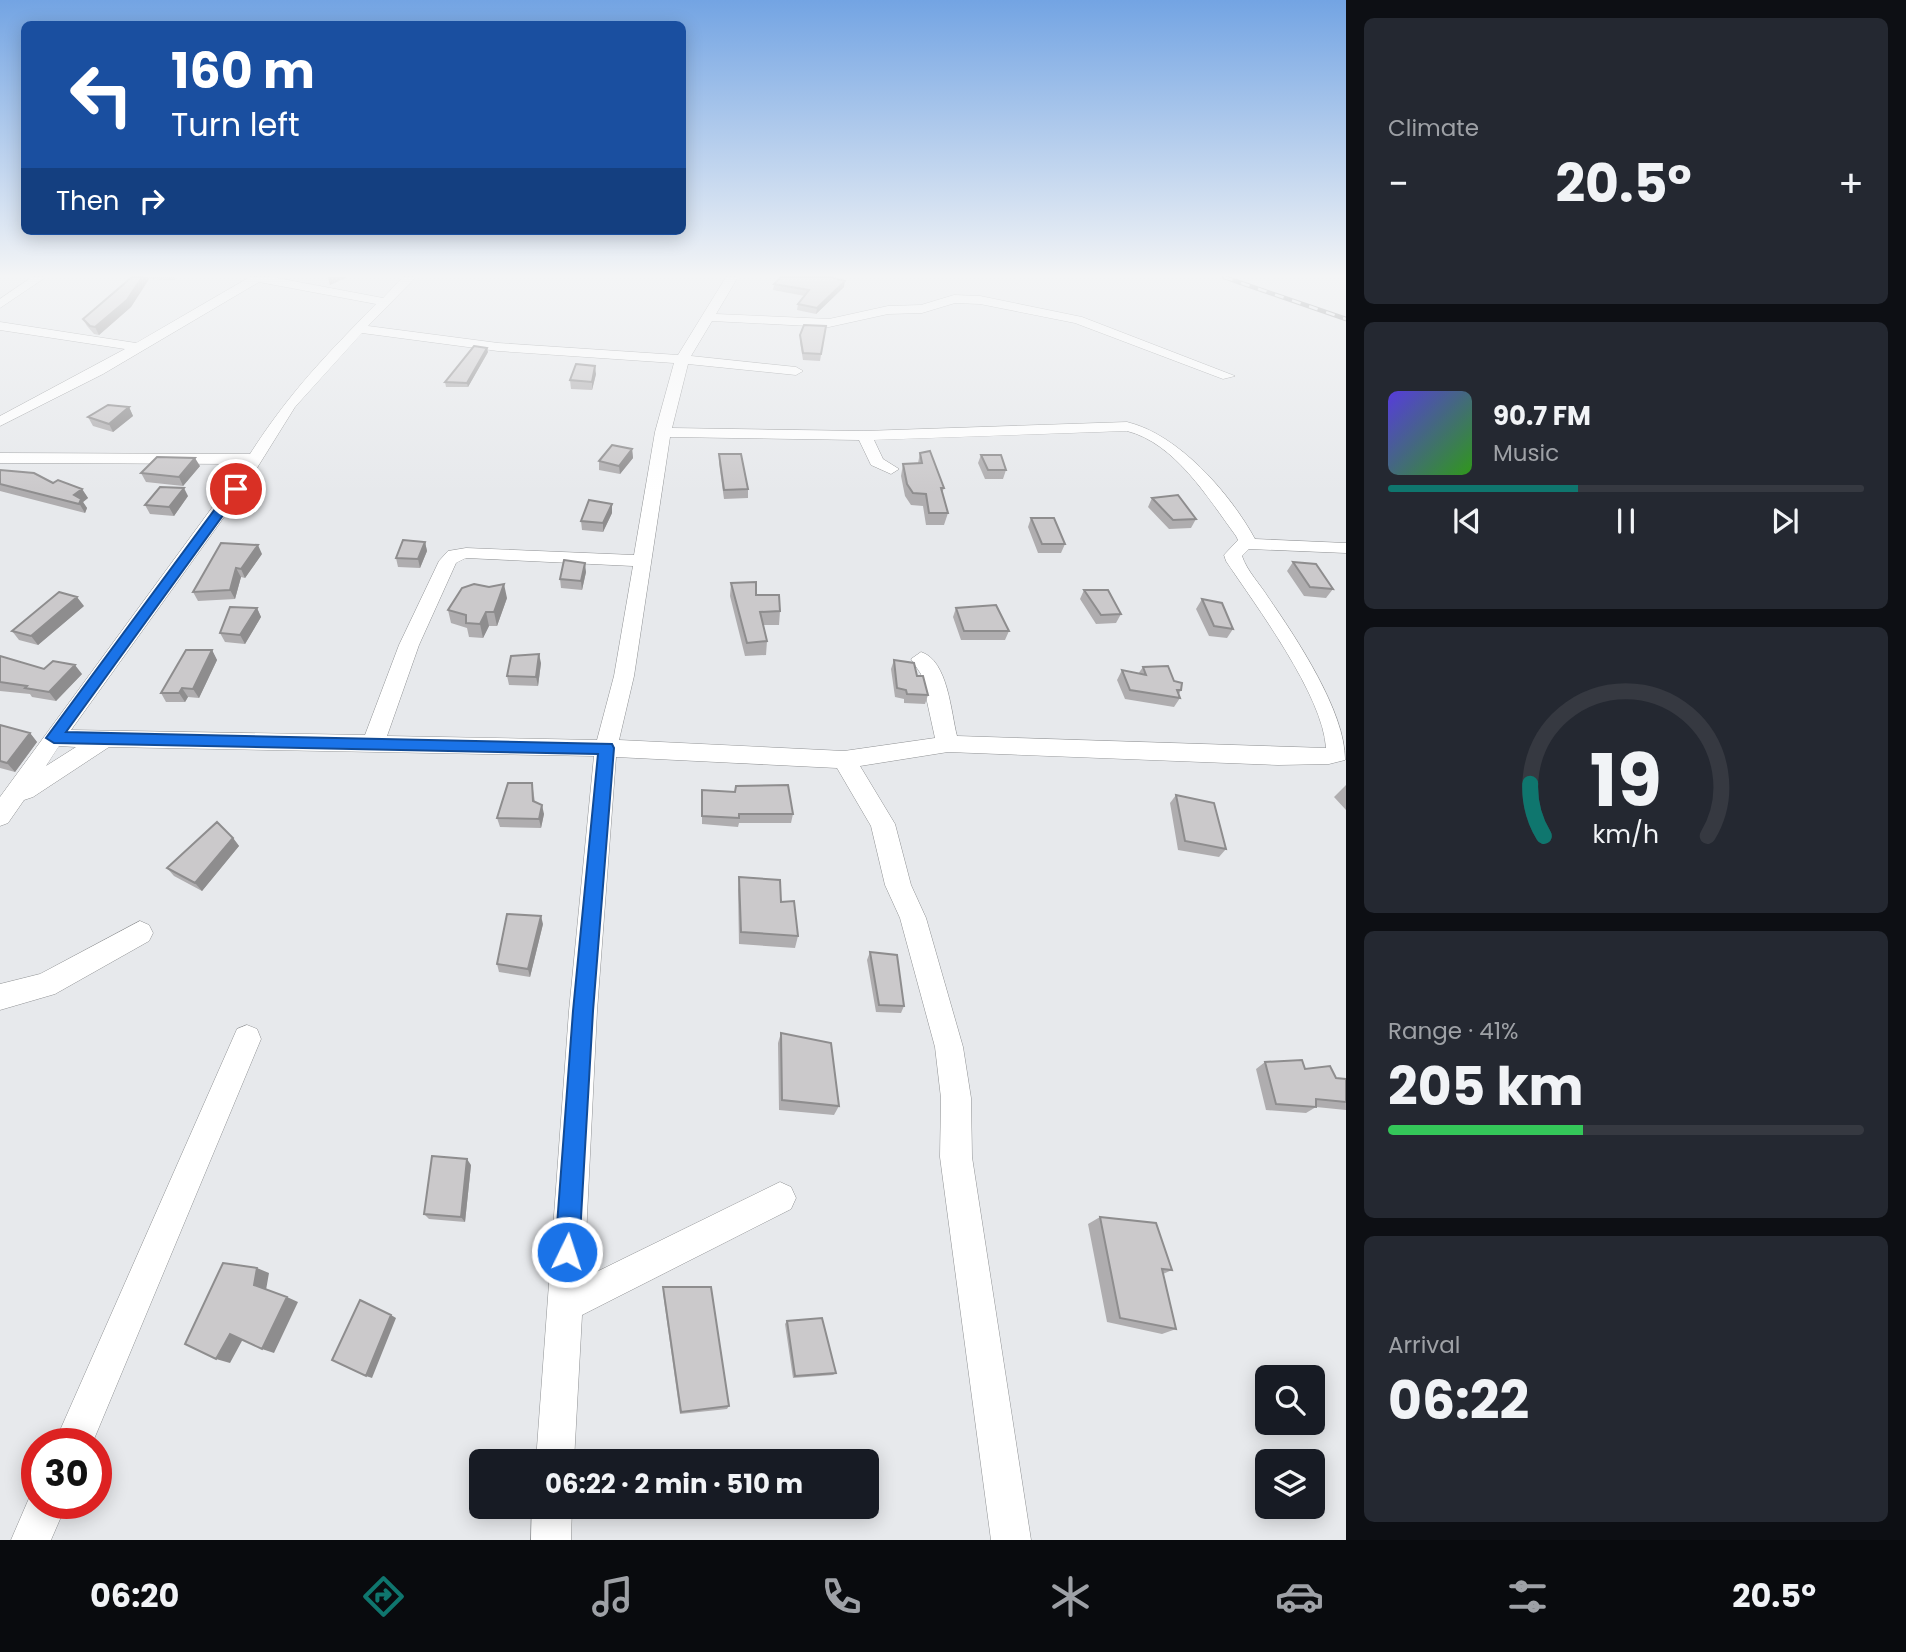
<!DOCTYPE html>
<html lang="en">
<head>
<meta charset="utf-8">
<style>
	body { margin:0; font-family:Poppins,sans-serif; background:#242831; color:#f1f3f6; height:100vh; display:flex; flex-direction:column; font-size:26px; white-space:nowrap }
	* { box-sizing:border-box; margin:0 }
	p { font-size:23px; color:#9ea1a6 }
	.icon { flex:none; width:38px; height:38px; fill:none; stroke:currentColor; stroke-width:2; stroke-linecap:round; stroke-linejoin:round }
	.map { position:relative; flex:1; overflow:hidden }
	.details { display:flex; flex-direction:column; gap:18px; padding:18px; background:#0d0f14; width:560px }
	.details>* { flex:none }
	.hud { position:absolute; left:21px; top:21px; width:665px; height:214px; border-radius:10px; box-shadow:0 4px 18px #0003; background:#1a4fa0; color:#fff; overflow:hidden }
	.fabs { position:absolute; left:1255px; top:1365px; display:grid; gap:14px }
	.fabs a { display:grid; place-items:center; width:70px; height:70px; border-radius:10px; background:#171b24; box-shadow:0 4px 18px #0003; font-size:35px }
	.speed { position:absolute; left:21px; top:1428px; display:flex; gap:14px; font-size:35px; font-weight:700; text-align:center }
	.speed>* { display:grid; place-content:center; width:91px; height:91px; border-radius:50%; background:#171b24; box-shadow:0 4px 18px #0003; line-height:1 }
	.speed .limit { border:10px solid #d22; background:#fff; color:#111 }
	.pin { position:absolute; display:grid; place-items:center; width:60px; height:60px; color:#fff; margin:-30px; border:4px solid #fff; border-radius:50%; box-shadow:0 2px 7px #0007 }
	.me { position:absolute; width:77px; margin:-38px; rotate:4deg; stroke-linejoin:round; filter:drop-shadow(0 0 5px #0008) }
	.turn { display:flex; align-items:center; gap:24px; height:147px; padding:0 35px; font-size:32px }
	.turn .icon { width:91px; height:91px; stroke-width:2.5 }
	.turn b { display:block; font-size:49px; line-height:60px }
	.then { display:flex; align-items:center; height:66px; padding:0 35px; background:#0003; gap:14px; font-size:26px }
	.big { font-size:52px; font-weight:700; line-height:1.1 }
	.details .card { flex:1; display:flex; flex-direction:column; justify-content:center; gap:10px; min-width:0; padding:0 24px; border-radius:10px; background:#242831 }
	.details .dial { align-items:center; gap:0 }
	.dial svg { height:182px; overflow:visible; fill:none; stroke:#363941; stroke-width:7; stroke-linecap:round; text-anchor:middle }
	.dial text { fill:#f1f3f6; stroke:none }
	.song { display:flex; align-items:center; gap:21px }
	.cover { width:84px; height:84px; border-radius:10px; background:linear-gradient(135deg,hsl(250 70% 55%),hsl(110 70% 35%)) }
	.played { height:7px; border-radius:4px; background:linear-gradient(90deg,#0f766e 40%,#363941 40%) }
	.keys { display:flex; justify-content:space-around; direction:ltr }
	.heat { display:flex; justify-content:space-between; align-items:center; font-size:38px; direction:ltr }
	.charge { height:10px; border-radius:5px; background:linear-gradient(90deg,#34c759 41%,#363941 0) }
	.trip { position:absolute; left:469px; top:1449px; width:410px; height:70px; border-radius:10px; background:#171b24; box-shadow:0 4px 18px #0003; font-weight:700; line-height:70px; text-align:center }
	.tabs { display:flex; height:112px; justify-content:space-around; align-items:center; background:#090b0e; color:#9ea1a6 }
	.tabs .icon { width:49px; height:49px }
	.tabs .selected { color:#0f766e }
	.tabs b { font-size:32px; color:#f1f3f6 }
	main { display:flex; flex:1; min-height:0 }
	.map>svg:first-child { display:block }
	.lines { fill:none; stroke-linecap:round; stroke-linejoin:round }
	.minor-casing { stroke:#909294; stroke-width:1 }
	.minor { fill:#fff; fill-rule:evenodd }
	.rail-casing { stroke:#7f8082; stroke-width:4.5 }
	.rail { stroke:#e7e9ec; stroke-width:2.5; stroke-dasharray:9; stroke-linecap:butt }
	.wall { fill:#afadaf }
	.shaded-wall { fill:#8e8d8e }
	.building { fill:#cbc9cb; stroke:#8e8d8e; stroke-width:2 }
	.route { fill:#1a73e8; stroke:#114b97; stroke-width:2 }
</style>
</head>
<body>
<main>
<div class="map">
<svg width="1346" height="1540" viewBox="0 0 1346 1540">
	<rect width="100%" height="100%" fill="#e7e9ec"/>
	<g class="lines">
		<defs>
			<path id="minor" d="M32,277h14l-46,31v-9z
				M250,277h22l111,21 20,-21h13l-48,49 130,17 180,12 48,-78h12l-22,37 113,5 59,-13 33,-1 33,-10 26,1 102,21 153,59 -12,3 -148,-56 -95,-19 -25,-1 -33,10 -34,1 -59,13 -117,-6 -21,35 105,11 7,4 -7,4 -108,-11 -16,64 192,3 263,-9c51,12 103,71 128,117l91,4v10l-97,-4 -7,7c5,15 18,28 26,41 27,39 78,115 77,163l-16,4 -51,1 -330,-13 -88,14 35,58 16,61 15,33 37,129 8,51 1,59 59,383h-40l-51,-383 1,-59 -6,-51 -35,-129 -15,-33 -14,-59 -34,-58 -221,-11 -19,254 -13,267 196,-96 11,5 5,11 -5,11 -209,106 -8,146h-38l33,-450 25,-255 -485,-9 -76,50 -9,3 -16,23 -8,3v-29l244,-333 -244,-1v-10l250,1c39,-61 76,-99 126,-150l-117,-22 -156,92 -103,52v-10l125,-67 -125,-19v-8l136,21zM362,333l136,18 176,12 -19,69 -21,123 -168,-7 -18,3 -9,10 -40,84 -34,90 -294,-5 171,-238 53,-85zM1127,431c48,12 81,67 109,105l2,4 -14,15 2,6c30,45 97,134 100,187l-369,-12c-6,-23 -9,-76 -36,-84l-10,7 10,15 14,64 -91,13 -225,-11 15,-64 36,-239 189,3 12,25 20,9 8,-5 -16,-10 -9,-19zM466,558l167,8 -19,110 -17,64 -210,-4 32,-91 37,-82zM59,746l17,1 -30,19z
				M140,921l9,4 4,8 -4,8 -94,53 -55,16v-26l40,-10z
				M247,1025l10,4 4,10 -169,405h-38l183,-415z
				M37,1488v15h30l-16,37h-40l22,-51z
				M532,1507h40l-1,33h-40z"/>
		</defs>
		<use href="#minor" class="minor-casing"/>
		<use href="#minor" class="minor"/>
		<defs>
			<path id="rail" d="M1224,277l122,42"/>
		</defs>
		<use href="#rail" class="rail-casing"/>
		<use href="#rail" class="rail"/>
	</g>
	<path class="wall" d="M132,277h42l1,3 -26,-1 -18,28 -32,28 -5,-1 -7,-8 -4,-7z
		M774,284l70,3 -28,27 -19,-4 1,-6 7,-8 -32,-6z
		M826,326l-6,35 -17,-1 -3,-18v-7z
		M488,352l-20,35h-22l-1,-5z
		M596,374l-4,16 -21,-1 -1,-9z
		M129,407l4,9 -20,16 -20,-6 -5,-9z
		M632,449l1,9 -13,16 -21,-4v-9z
		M920,453l24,35 -2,5 6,20 -4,12h-18l-3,-19 -12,-1 -6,-9 -4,-20 2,-12 15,-1z
		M719,454l29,35v9l-24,1 -5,-36z
		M981,455l25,15 -3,9h-18l-7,-16z
		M200,466l-17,20 -37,-4 -5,-9z
		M0,470l82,19 6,9 -5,4 4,6 -2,5 -85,-22z
		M188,496l-14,20 -24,-2 -5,-9z
		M1152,498l44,21 -5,9 -22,1 -21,-22z
		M612,513l-9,19 -21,-2 -1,-9z
		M1031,518l34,26 -4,9h-23l-10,-26z
		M425,542l2,9 -7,17 -22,-1 -2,-9z
		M262,554l-17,24 -4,-1 -6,22 -37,2 -5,-9z
		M1293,562l40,27 -7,9 -22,-2 -17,-25z
		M586,572l-4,18 -21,-2 -1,-9z
		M731,583l49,28 -1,14h-16l4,16 -1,14 -21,1 -15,-60z
		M1084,590l37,24 -5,9 -20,1 -16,-25z
		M507,598l-10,28h-8l-6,12 -14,-1 -2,-9 -16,-5 -3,-13z
		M1202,599l31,30 -6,9 -18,-2 -13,-27z
		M84,606l-46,39 -19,-5 -7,-9z
		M257,608l4,9 -16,27 -20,-2 -5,-9z
		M956,608l53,23 -4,9h-44l-8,-23z
		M212,650l5,10 -18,38 -11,-1 -3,5h-19l-5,-9z
		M0,656l44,13 38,5 -26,27 -24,-4 -2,-3 -30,-3z
		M894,660l23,16 11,19 -3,9 -21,-1v-4l-9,-2 -4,-28z
		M541,663l-3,23 -29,-1 -2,-9z
		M1143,667l31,14 7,9 -2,4 1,4 -6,9 -49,-8 -8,-19 5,-10 16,4z
		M0,725l30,8 7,9 -22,30 -15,-4z
		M532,783l3,19 9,12 -3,14 -41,-1 -3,-9z
		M1346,785v25l-12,-13z
		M702,790l91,24 -2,9h-52l-1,4 -36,-3z
		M1176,795l50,54 -7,8 -41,-7 -8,-47z
		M233,838l6,8 -37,45 -28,-15 -7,-8z
		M739,877l42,25 17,34 -3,12 -56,-4 -1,-54z
		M543,924l-13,53 -31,-5 -2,-8z
		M870,952l34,54 -3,7 -25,-1 -9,-52z
		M781,1033l58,73 -5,9 -55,-5 -1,-67z
		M1265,1062l40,7 31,9 10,1v31l-30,-3 -10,6 -40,-3 -10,-41z
		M471,1165l-6,57 -36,-3 -5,-5z
		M1100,1217l72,53 -9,4 13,55 -14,5 -55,-12 -19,-98z
		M663,1293l66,113 -2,3 -47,5z
		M787,1321l49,52 -3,2 -40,3 -8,-54z"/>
	<path class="shaded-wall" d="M142,277h6l1,2 -18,28 -32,28 -4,-8z
		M328,277h20l-18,8z
		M845,281l-1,6 -28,27 1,-6z
		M487,348l1,4 -20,35 -1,-4z
		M595,366l1,8 -4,16v-8z
		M129,407l4,9 -20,16 -4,-8z
		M632,449l1,9 -13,16 -1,-8z
		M195,458l5,8 -17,20 -4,-9z
		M184,488l4,8 -14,20 -5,-9z
		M82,489l6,9 -5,4 4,6 -2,5 -11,-18z
		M612,504v9l-9,19v-9z
		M425,542l2,9 -7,17 -2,-9z
		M258,545l4,9 -17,24 -4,-9z
		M585,563l1,9 -4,18 -1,-9z
		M236,568l5,9 -6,22 -5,-9z
		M504,584l3,14 -10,28 -3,-14z
		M77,597l7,9 -46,39 -7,-9z
		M257,608l4,9 -16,27 -5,-9z
		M486,612l3,14 -6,12 -3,-14z
		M212,650l5,10 -18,38 -6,-9z
		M539,654l2,9 -3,23 -2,-9z
		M75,665l7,9 -26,27 -7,-9z
		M182,688l6,9 -3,5 -6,-9z
		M30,733l7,9 -22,30 -8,-9z
		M542,805l2,9 -3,14 -2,-9z
		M233,838l6,8 -37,45 -7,-8z
		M541,916l2,8 -13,53 -2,-8z
		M467,1159l4,6 -6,57 -4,-5z
		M257,1268l12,5 -3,17 -12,-5z
		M287,1297l11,5 -24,51 -12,-4z
		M391,1315l5,3 -24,60 -6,-2z
		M230,1334l13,5 -13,24 -14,-4z"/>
	<path class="building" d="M132,277h10l-15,23 -32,27 -5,-1 -7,-7z
		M781,277h49l15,4 -28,27 -19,-4 11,-14 -35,-6z
		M804,325l22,1 -5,28 -18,-1 -3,-18z
		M474,346l13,2 -20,35 -22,-1z
		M576,364l19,2 -3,16 -22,-2z
		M108,405l21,2 -20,17 -21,-7z
		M612,445l20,4 -13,17 -20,-5z
		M930,451l14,37h-3l7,25h-19l-3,-19 -13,-1 -6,-9 -4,-20 19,-1 -2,-10z
		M719,454h22l7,35 -24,1z
		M981,455h20l5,15h-18z
		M157,457l38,1 -16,19 -38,-4z
		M0,470l34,3 19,10 5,-3 24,9 -8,6 7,4 -2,5 -79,-20z
		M160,487l24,1 -15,19 -24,-2z
		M1178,495l18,24 -23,1 -21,-22z
		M589,500l23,4 -9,19 -22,-2z
		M1031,518h23l11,26h-23z
		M403,540l22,2 -7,17 -22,-1z
		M221,543l37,2 -17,24 -5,-1 -6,22 -37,2z
		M564,560l21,3 -4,18 -21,-2z
		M1293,562l23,2 17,25 -23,-2z
		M756,582v13h23l1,16 -20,1 7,29 -20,2 -16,-60z
		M474,584l15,3 15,-3 -10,28h-8l-6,12 -14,-1v-8l-18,-5 14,-22z
		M1084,590h24l13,24 -20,1z
		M59,592l18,5 -46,39 -19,-5z
		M1202,599l20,4 11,26 -19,-3z
		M996,605l13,26h-45l-8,-23z
		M230,607l27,1 -17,27 -20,-2z
		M186,650h26l-19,39 -11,-1 -3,5h-18z
		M539,654l-3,23 -29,-1 4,-20z
		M0,656l44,13 9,-8 22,4 -26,27 -24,-4 2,-2 -27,-4z
		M894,660l20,3 3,13h6l5,19 -21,-1 -1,-4 -9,-2z
		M1168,666l6,15 8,2 -1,7h-4l3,8 -50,-8 -8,-20 24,5 -3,-8z
		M0,725l30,8 -23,30 -7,-2z
		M508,783h24l1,18 9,4 -3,14 -42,-1z
		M788,785l5,29h-54v4l-37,-2v-26l33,2 1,-6z
		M1176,795l38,8 12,46 -41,-8z
		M217,822l16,16 -38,45 -28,-15z
		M739,877l41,3 1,22 13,-1 4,35 -57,-4z
		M507,914l34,2 -13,53 -31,-5z
		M870,952l27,3 7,51 -25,-1z
		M781,1033l50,10 8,63 -57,-6z
		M1302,1060l3,9 25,-3 6,12 10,1v23l-30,-3v8l-40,-3 -11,-42z
		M432,1156l35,3 -6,58 -37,-3z
		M1100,1217l56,6 16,47 -10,-1 14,60 -56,-11z
		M223,1263l34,5 -3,17 33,12 -25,52 -32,-15 -14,25 -31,-15z
		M663,1287h48l18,119 -48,6z
		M360,1300l31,15 -25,61 -34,-16z
		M822,1318l14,55 -41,3 -8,-55z"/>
	<linearGradient id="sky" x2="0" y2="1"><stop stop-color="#73a4e3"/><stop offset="0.56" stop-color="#f4f5f6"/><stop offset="1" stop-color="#f4f5f6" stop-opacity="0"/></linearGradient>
	<rect width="1346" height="493" fill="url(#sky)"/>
	<path class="route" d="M236,485l6,4 -176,243 546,12 2,4 -21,263 -14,241 -4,8 -8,4 -8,-4 -4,-8 18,-241 25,-257 -544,-11 -8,-5 186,-252z"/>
</svg>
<div class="fabs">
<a><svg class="icon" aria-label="search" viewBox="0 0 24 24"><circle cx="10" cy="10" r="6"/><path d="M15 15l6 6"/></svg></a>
<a><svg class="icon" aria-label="layers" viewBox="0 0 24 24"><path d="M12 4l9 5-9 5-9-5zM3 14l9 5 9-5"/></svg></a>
</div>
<div class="speed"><div class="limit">30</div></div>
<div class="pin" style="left:236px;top:489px;background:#d93025"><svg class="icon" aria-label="arrive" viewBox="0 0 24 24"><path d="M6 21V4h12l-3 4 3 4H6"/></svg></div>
<svg class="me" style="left:567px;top:1252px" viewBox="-20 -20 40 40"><circle r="17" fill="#1a73e8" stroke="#fff" stroke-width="3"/><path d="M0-11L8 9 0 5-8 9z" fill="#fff"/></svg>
<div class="trip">06:22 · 2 min · 510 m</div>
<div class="hud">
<div class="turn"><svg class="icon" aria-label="left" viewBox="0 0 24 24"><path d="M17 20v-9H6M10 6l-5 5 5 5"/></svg><div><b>160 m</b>Turn left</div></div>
<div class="then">Then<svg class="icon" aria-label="right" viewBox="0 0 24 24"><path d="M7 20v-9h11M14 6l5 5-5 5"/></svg></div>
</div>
</div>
<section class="details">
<div class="card"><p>Climate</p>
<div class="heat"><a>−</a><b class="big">20.5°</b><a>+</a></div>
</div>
<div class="card">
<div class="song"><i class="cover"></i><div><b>90.7 FM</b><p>Music</p></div></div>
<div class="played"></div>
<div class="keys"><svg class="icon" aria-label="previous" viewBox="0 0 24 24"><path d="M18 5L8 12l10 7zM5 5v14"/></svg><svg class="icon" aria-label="pause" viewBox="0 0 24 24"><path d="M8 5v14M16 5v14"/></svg><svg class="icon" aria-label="next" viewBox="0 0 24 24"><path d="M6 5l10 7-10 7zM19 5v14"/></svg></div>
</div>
<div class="card dial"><svg viewBox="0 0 100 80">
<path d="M14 69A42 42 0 1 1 86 69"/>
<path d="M14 69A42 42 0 0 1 8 46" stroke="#0f766e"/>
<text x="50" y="56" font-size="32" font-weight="700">19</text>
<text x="50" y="72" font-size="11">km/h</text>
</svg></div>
<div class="card"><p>Range · 41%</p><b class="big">205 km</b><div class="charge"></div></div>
<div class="card"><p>Arrival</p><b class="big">06:22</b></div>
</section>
</main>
<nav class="tabs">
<b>06:20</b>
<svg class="icon selected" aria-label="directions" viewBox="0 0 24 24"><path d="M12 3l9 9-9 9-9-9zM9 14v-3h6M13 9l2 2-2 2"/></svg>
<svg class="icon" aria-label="music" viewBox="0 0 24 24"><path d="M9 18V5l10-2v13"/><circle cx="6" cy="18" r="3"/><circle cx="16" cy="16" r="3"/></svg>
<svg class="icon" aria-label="phone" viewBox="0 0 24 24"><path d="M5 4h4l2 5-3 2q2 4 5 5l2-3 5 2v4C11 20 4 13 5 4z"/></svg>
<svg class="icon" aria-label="climate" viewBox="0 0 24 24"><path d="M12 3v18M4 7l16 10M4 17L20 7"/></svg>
<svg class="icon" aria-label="car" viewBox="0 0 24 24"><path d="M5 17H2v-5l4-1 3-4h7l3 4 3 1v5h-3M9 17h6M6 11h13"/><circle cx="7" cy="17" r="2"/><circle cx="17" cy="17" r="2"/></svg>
<svg class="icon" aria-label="filters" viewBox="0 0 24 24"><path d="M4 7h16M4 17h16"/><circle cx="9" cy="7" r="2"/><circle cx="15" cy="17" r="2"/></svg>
<b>20.5°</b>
</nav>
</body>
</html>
